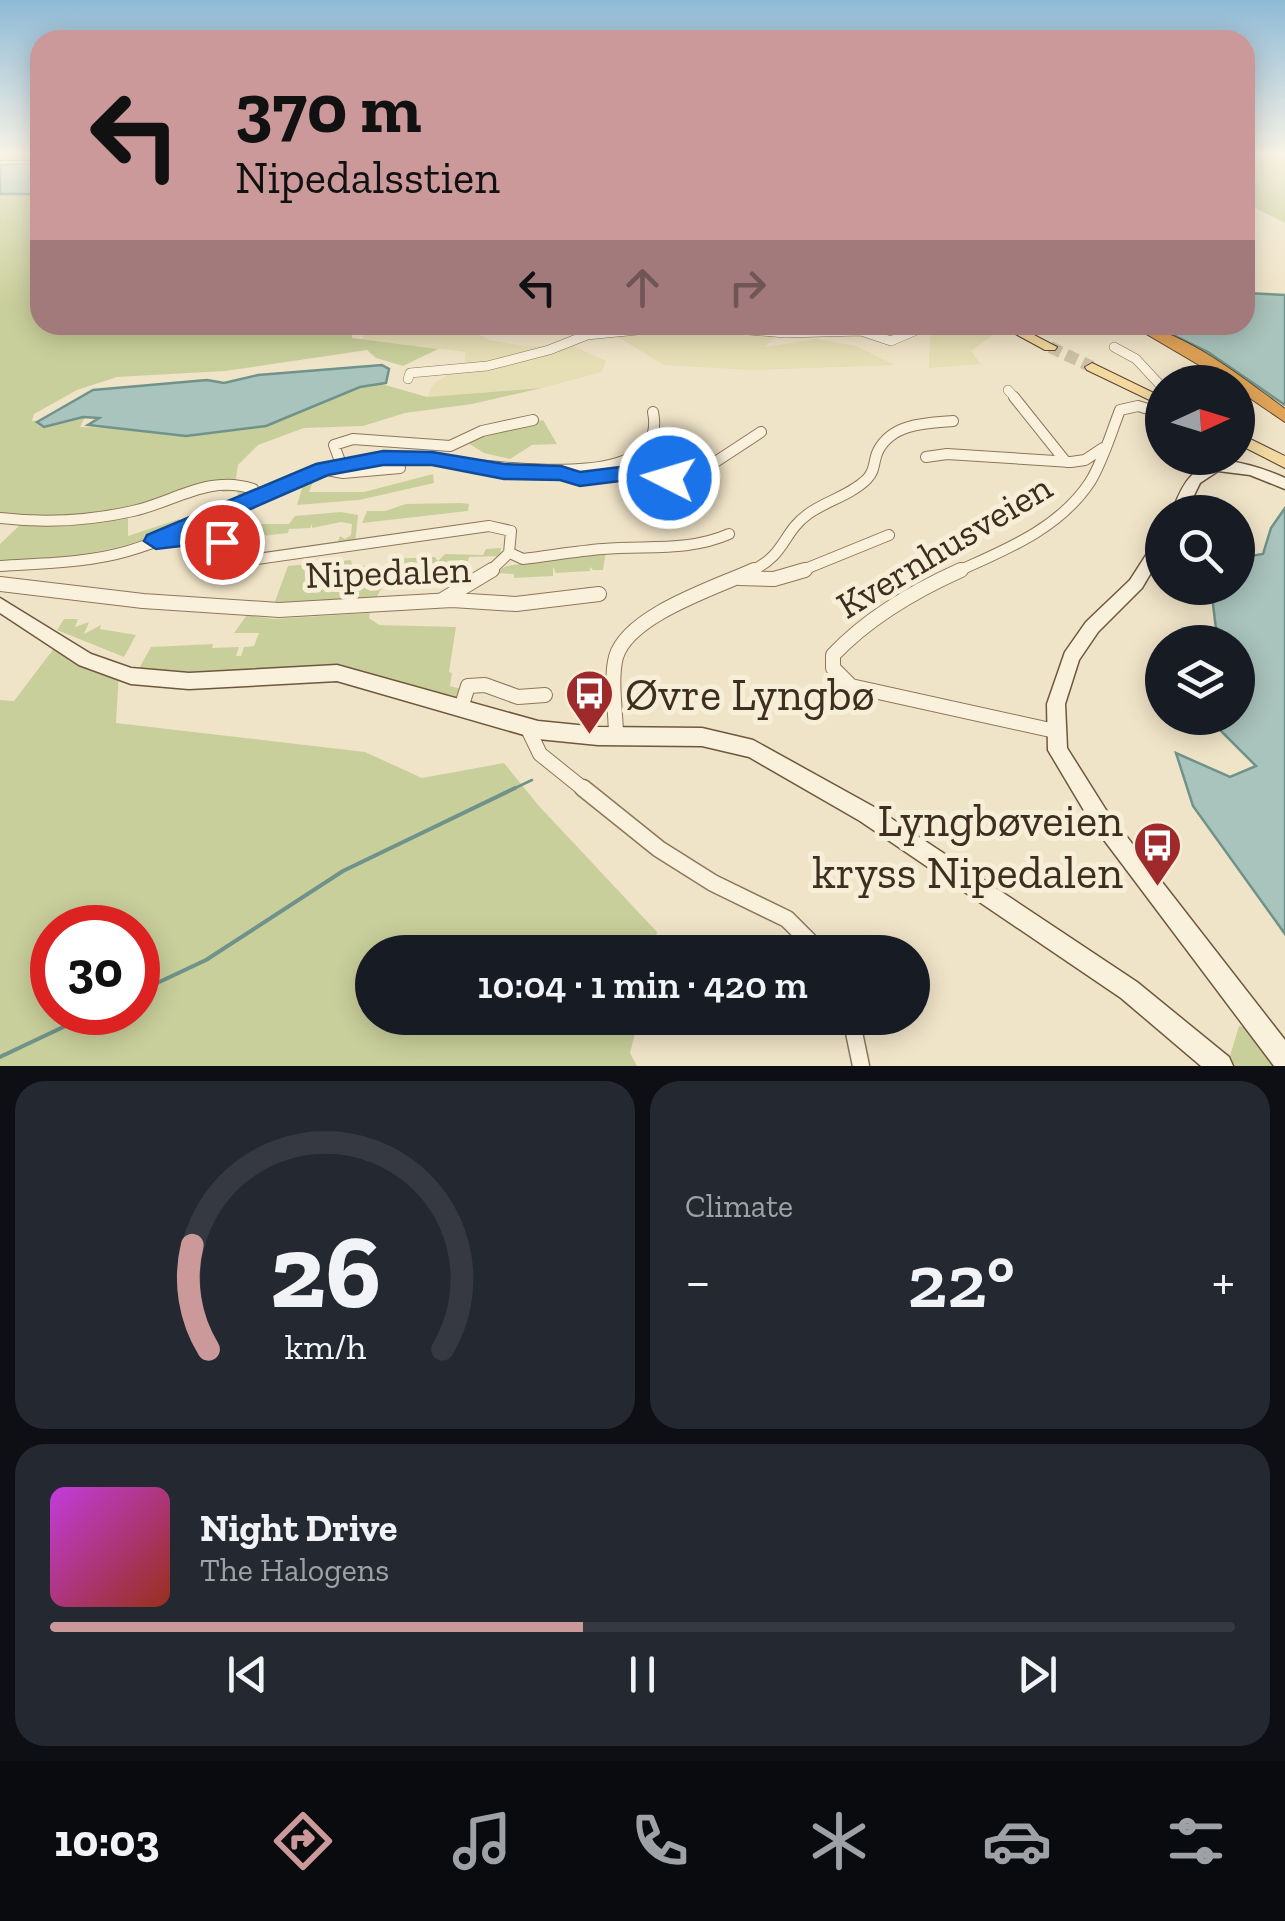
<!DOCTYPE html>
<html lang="en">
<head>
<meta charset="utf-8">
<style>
	body { margin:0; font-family:"Zilla Slab",serif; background:#242831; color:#f1f3f6; height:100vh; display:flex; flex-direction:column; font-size:38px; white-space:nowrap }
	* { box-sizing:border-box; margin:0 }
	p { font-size:32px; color:#9ea1a6 }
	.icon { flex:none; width:55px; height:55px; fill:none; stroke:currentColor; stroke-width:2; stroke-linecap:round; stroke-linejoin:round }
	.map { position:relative; height:1066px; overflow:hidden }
	.drawer { display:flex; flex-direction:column; gap:15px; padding:15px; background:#0d0f14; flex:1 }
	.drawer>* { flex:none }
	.top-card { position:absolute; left:30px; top:30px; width:1225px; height:305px; border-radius:30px; box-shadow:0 5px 25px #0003; background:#cc999b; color:#111; overflow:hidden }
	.needle { width:65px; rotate:86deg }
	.buttons { position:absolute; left:1145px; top:365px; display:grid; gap:20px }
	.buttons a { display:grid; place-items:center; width:110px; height:110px; border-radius:50%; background:#171b24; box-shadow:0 5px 25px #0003; font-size:50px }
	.speed { position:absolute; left:30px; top:905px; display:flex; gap:20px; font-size:50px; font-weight:700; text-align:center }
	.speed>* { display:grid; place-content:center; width:130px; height:130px; border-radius:50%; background:#171b24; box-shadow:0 5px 25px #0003; line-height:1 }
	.speed .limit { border:15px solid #d22; background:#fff; color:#111 }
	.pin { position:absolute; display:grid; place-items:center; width:85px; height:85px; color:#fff; margin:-42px; border:5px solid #fff; border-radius:50%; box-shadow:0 2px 10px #0007 }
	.me { position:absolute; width:110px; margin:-55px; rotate:275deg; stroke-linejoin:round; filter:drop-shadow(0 0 8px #0008) }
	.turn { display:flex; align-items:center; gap:35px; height:210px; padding:0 40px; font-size:45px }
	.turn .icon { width:130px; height:130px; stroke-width:2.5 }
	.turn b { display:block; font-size:70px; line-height:85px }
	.lanes { display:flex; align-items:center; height:95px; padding:0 40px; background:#0003; justify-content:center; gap:50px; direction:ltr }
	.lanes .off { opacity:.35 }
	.big { font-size:75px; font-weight:600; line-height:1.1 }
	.drawer .card { flex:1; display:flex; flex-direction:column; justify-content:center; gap:15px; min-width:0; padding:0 35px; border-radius:30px; background:#242831 }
	.drawer .dial { align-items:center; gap:0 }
	.dial svg { height:260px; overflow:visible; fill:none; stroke:#363941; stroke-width:7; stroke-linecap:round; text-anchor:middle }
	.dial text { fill:#f1f3f6; stroke:none }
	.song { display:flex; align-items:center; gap:30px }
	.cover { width:120px; height:120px; border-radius:15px; background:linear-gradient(135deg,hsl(290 70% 55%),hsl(10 70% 35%)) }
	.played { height:10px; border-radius:5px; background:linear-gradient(90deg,#cc999b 45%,#363941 45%) }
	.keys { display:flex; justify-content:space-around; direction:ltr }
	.heat { display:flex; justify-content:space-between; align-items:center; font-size:55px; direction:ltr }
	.drawer .tiles { flex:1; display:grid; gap:15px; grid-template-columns:1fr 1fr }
	.card:last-child { grid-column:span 2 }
	.trip { position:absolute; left:355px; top:935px; width:575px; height:100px; border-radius:50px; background:#171b24; box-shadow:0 5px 25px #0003; font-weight:600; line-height:100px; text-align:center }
	.tab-bar { display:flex; height:160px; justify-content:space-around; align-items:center; background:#090b0e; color:#9ea1a6 }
	.tab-bar .icon { width:70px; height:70px }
	.tab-bar .active { color:#cc999b }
	.tab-bar b { font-size:45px; color:#f1f3f6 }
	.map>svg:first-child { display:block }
	.farmland { fill:#e6deb5 }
	.green { fill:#c9cf9b; fill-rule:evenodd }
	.water { fill:#a9c4bc; stroke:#6f938a; stroke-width:2.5 }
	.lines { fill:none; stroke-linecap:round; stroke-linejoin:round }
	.stream-far1 { stroke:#6f938a; stroke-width:2.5 }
	.stream { stroke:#6f938a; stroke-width:4 }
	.primary-tunnel { stroke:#ccc0a6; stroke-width:12; stroke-dasharray:12 6; stroke-linecap:butt }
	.street-far3-casing { stroke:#8d765c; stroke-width:10 }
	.street-far2-casing { stroke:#8d765c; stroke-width:12 }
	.street-far1-casing { stroke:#8d765c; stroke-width:16 }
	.street-casing { stroke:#8d765c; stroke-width:19 }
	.secondary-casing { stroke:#6f573f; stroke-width:3 }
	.primary-casing { stroke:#5b4430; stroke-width:2 }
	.highway-casing { stroke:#5b4430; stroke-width:2 }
	.street-far3 { stroke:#faf1dc; stroke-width:9 }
	.street-far2 { stroke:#faf1dc; stroke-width:10 }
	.street-far1 { stroke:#faf1dc; stroke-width:14 }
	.street { stroke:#faf1dc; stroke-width:16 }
	.secondary { fill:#faf1dc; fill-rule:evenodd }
	.primary { fill:#f3d9a0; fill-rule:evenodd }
	.highway { fill:#e0a458; fill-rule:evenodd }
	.route { fill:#1a73e8; stroke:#114b97; stroke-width:2.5 }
	.labels { text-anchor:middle; stroke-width:10; stroke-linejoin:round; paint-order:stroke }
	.street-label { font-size:38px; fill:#3d2e20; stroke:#f7eed8 }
	.near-poi-label { font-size:45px; fill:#3d2e20; stroke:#f7eed8; text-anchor:start }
</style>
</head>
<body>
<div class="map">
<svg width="1285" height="1066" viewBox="0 0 1285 1066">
	<rect width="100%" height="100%" fill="#f0e4c8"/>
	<path class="farmland" d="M362,325h101l26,15 36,6h48l33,15 -4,11 -60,16 -115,9 7,-14 30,-17 2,-14 -103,-12z
		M598,325l165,1 12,11 -10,10 52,-8 39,7 39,19 -143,5 -88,-5z
		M925,325h81l-35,26 10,13 -52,4 1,-32z"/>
	<path class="green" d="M1285,154v69l-40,-20v-48z
		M0,194h40v131h313l-1,13 86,11 -35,17 -27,-8 -9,-8 -142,21 -108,6 -40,13 -43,24 -2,7 26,-1 25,-7 2,4 -5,10 62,2 222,-50 63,18 115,-9 -70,16 -67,9 -42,13 -59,2 -46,17 -20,20 -3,20 11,5 2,9 -55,23 -1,-7 47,-16 -2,-8 -15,1v-4l-94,29v19l51,-17 2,8c-58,23 -118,33 -181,35v-18l21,-20 -21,-12z
		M543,420l14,24 -25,1 -22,14 -26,-6 -16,-10 18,-12z
		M433,474l1,9 -75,17 -62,5 7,-23 11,-5 -6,15h55z
		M461,503l8,1 -1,7 -106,12 5,-12h18l21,-7z
		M341,512l17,3 -3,29 -19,2 4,-10 5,3 6,-4 1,-11 -11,-2 -29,6v-4l-2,4 -21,1 -1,4 -44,5 -3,13 21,-2 -1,7 -24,-1 -11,-15 31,-8 2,-8h30l6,-8z
		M501,548l-1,8 -31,1 -1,4c-11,0 -14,5 -23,7 -18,5 -41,0 -58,-5l1,-4 47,-2 3,4 7,-7 38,1 3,-6z
		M606,551l-3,19h-10l-3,-3v4l-34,2 -3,-6v9l-39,2v-4l-23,-1 16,-7z
		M351,560l1,5 26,2 10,10 -13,23 -101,4 14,-38z
		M370,613l-1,5 10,7 77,2 -7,45 3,1 -2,13 12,3 -5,10 -124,-34 -161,11 -35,-4 14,-25 62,-3 -1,4 27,-1 -3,9h5l3,-9 10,-1 5,-13h-25l13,-18 26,4z
		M64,619h14l-3,8 14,-5 -5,12 17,-9 -1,4 36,6 -12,22 -67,-27z
		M61,639l58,34 -3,50 249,29 57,26 82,-15 35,43 118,126 -4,20h-281v66h267l-9,35 7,13h-637v-366l14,1zM52,928h86v84h-86z
		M1239,1026l46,10v30h-58z"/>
	<path class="water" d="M40,163v31h-40v-29z
		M1245,293l40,2v110l-77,-53 -56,-27h93z
		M382,365l7,4 -3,14 -26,4 -94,39 -80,10 -98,-11 11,-7 -16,-1 -39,10 -7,-5 56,-32 114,-10 17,3 34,-8z
		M1285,508v426l-92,-128 -17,-53 54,24 26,-11 -48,-48h30v-76h-33l12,-5 -6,-49h27v-30l25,-4 8,-26z"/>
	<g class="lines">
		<path class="stream-far1" d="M509,791l23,-11"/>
		<path class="stream" d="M138,992l68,-32 137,-89 172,-83
			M0,1057l95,-45"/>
		<path class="primary-tunnel" d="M1050,347l42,20"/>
		<defs>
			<path id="street-far3" d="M1114,347l22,12 26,28
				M408,379l2,-6 77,-7 62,-16 38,-15 101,-10 97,8 76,-2 30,10 37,-16
				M1008,390l8,9"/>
			<path id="street-far2" d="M1014,397l52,65
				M926,457l21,-3 124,8 14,-2 18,-12
				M1195,458l14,11
				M341,464l-7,-19 19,-6 97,7 32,-15 51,-11
				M327,470l16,3 57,-5
				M565,475l129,1 67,-44
				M0,518c44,5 89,3 133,-7 41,-9 76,-37 120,-22l-2,11
				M173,538c49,-6 44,17 77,22l239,-34 22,5 -2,22 -20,19
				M512,554l11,5c26,-3 53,-8 80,-10 43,-4 85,3 126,-15
				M0,566c43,-3 87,-3 128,-15 90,-26 168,-87 264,-94 44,-3 281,52 261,-45
				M749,572c38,-17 32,-38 59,-58 18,-13 43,-19 59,-35 9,-9 6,-18 11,-28 14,-28 49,-28 75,-30
				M798,572l91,-37
				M956,572c49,-22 103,-43 134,-90 13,-21 21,-49 30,-72l18,-4 24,7"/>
			<path id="street-far1" d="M961,570c-47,21 -92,47 -128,85v13l18,18 204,45
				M739,578l35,1 31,-9
				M0,584l143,17 136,9 173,-10 64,4 83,-10
				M442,600l50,-30
				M461,708l7,-22 17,-1 33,12 27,-2
				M527,727l13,27 46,37
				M616,736c0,-24 -6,-56 0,-79 12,-42 101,-70 138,-87"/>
			<path id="street" d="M583,788l76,61 54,34 74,36 33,33
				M851,1018l10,48"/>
			<path id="secondary" d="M1229,461c20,3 38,9 56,17v11l-35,-14 -32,-4 -18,12 -14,29h-14c11,-30 21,-49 57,-51z
				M1162,536v18l-20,34 -44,44 -19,28 -14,44 2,44 39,62 179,230v26h-11l-182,-242 -44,-74 -1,-46 18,-52 21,-30 44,-42 27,-42z
				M0,598l91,56 40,14 58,5 148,-8 201,56 60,6 104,1 51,12 121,67 263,175 92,75 4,9h-32l-80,-68 -261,-177 -111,-64 -47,-11 -104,-1 -60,-6 -201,-58 -148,8 -58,-5 -52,-19 -79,-52z"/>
			<path id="primary" d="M999,325h16l42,22 -2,3h-10z
				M1092,363l70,34v9l-75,-36 -2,-3z
				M1238,433l47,23v12l-47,-24z"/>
			<path id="highway" d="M0,154h40v6h-40z
				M1131,325c46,0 116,56 154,84v13l-47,-32v-8h-10z"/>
		</defs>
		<use href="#street-far3" class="street-far3-casing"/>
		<use href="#street-far2" class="street-far2-casing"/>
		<use href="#street-far1" class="street-far1-casing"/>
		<use href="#street" class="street-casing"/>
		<use href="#secondary" class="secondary-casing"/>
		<use href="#primary" class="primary-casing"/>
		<use href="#highway" class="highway-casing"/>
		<use href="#street-far3" class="street-far3"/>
		<use href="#street-far2" class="street-far2"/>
		<use href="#street-far1" class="street-far1"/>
		<use href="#street" class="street"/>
		<use href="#secondary" class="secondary"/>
		<use href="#primary" class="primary"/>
		<use href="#highway" class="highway"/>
	</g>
	<linearGradient id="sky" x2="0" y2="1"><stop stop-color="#8fbad6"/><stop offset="0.51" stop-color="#f8f3e6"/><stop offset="1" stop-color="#f8f3e6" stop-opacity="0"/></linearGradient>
	<rect width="1285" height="303" fill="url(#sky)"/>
	<path class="route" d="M383,451l49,1 72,12 57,2 19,6 40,-5 49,4 11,7 -11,8 -49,-5 -40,5 -20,-6 -56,-1 -72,-14h-49l-55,10 -123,54 25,6 3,7 -3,6 -8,2 -24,-6 -42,5 -12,-8 3,-6 169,-71z"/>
	<defs>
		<symbol id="bus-pin" viewBox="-11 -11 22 30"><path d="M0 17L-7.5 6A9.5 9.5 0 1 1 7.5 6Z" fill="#9e2a2b" stroke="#f7eed8"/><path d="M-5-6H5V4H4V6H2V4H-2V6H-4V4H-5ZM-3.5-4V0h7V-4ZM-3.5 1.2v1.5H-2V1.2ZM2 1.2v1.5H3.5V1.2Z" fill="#fff"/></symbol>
	</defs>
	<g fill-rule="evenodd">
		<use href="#bus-pin" x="562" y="666" width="55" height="75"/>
		<use href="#bus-pin" x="1130" y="818" width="55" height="75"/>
	</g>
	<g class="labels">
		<g class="street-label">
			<text transform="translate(944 546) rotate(-31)" y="13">Kvernhusveien</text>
			<text transform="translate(388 572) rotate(-2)" y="13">Nipedalen</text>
		</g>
		<g class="near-poi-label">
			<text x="625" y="710">Øvre Lyngbø</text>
			<text x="1123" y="836" text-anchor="end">Lyngbøveien<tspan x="1123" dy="52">kryss Nipedalen</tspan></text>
		</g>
	</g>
</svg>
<div class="buttons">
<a><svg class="needle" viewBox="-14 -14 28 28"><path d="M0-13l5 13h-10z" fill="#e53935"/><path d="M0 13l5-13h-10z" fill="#9ea1a6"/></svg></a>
<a><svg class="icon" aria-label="search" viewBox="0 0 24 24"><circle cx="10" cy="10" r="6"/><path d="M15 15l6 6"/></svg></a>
<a><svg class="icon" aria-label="layers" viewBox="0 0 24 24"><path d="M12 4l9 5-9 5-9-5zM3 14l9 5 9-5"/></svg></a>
</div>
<div class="speed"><div class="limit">30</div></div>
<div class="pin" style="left:222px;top:542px;background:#d93025"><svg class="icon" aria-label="arrive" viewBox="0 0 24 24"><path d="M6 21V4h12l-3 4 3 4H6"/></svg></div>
<svg class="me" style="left:669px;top:478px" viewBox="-20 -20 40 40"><circle r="17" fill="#1a73e8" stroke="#fff" stroke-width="3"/><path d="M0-11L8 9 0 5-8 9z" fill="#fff"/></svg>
<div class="trip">10:04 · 1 min · 420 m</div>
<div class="top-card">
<div class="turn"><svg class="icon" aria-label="left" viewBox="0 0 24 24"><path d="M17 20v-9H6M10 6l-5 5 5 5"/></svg><div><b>370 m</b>Nipedalsstien</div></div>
<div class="lanes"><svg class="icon" aria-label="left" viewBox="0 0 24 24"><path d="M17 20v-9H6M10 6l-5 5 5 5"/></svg><svg class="icon off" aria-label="ahead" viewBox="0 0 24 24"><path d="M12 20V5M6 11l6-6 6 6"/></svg><svg class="icon off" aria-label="right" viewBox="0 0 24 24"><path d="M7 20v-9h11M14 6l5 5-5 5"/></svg></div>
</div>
</div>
<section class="drawer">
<div class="tiles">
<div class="card dial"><svg viewBox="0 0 100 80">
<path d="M14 69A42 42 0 1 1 86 69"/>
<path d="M14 69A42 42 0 0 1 9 37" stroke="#cc999b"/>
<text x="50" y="56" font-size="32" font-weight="700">26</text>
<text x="50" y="72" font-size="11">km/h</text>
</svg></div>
<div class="card"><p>Climate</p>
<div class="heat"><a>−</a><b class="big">22°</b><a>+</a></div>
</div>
<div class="card">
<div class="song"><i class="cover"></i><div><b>Night Drive</b><p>The Halogens</p></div></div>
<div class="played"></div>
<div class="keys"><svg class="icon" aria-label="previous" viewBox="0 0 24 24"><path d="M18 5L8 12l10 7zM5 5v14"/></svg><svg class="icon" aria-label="pause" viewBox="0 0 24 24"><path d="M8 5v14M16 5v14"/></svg><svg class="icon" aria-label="next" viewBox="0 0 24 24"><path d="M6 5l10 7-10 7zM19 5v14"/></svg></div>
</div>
</div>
</section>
<nav class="tab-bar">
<b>10:03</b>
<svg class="icon active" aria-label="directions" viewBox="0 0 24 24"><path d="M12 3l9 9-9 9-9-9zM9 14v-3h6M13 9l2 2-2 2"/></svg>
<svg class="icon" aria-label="music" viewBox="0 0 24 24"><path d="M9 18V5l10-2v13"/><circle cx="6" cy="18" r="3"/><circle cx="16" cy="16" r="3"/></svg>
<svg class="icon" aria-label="phone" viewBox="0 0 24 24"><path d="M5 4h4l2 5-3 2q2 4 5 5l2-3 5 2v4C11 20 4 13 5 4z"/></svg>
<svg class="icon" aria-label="climate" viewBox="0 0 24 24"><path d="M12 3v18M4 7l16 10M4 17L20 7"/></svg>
<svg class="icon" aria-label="car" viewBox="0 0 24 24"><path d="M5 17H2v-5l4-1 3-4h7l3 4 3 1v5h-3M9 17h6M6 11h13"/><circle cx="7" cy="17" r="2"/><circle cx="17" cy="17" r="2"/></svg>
<svg class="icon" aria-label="filters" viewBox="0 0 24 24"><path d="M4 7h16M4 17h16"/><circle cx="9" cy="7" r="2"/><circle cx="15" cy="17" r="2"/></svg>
</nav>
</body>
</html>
